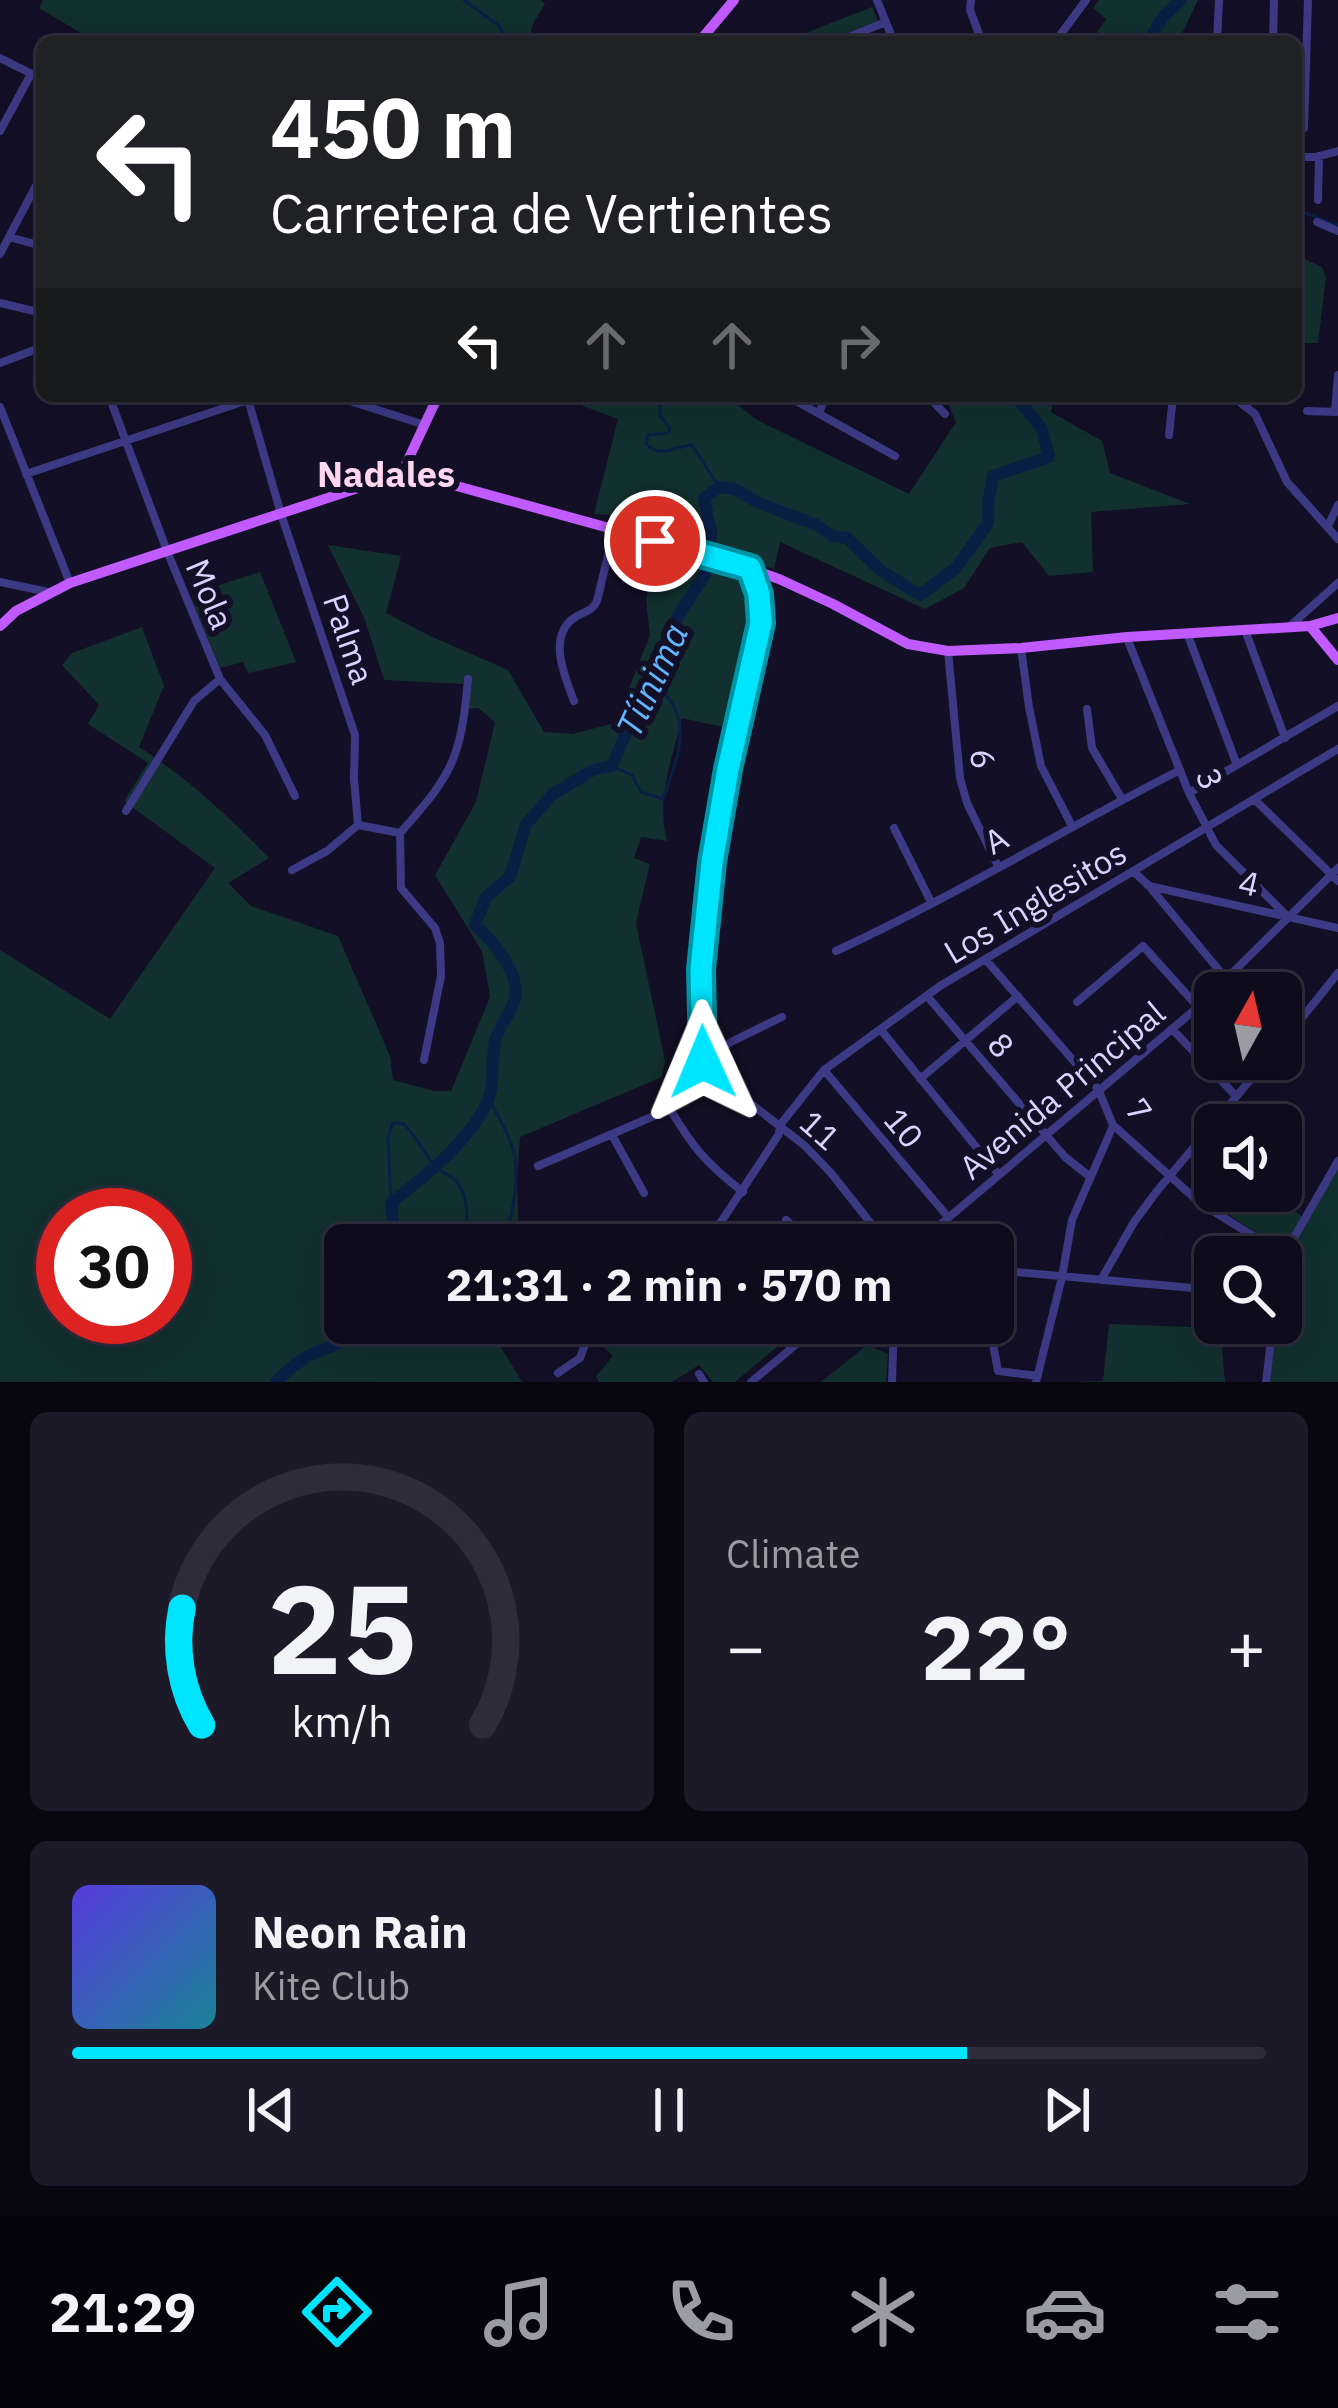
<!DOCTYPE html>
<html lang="en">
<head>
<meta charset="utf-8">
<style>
	body { margin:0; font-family:"IBM Plex Sans",sans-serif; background:#1c1929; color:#f1f3f6; height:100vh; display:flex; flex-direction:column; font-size:45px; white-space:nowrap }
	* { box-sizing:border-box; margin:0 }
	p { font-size:39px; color:#9b9ba3 }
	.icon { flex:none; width:66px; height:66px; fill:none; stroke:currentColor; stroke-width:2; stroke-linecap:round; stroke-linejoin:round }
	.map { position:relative; height:1382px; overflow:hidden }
	.panel { display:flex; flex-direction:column; gap:30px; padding:30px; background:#08060f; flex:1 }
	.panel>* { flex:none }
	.hud { position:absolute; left:36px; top:36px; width:1266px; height:366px; border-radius:18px; box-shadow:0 12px 48px #0002,0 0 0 3px #2e2b3b; background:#202124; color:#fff; overflow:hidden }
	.needle { width:78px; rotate:8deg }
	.fabs { position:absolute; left:1194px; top:972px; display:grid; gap:24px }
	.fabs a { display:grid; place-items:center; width:108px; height:108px; border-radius:18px; background:#0e0b1c; box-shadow:0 12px 48px #0002,0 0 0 3px #2e2b3b; font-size:60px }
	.speed { position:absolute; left:36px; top:1188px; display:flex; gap:24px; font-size:60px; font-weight:700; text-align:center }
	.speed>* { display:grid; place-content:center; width:156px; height:156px; border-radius:50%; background:#0e0b1c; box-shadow:0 12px 48px #0002,0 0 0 3px #2e2b3b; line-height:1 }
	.speed .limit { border:18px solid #d22; background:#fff; color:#111 }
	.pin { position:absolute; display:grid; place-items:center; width:102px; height:102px; color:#fff; margin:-51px; border:6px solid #fff; border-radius:50%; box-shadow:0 3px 12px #0007 }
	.me { position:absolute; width:132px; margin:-66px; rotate:359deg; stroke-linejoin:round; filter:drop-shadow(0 0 9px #0008) }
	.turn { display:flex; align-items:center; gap:42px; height:252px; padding:0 36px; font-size:54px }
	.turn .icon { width:156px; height:156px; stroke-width:2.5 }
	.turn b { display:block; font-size:84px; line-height:102px }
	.lanes { display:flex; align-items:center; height:114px; padding:0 36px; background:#0003; justify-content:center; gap:60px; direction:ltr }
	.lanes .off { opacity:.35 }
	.big { font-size:90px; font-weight:800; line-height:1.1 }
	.panel .card { flex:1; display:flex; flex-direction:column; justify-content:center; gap:18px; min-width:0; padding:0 42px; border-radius:18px; background:#1c1929 }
	.panel .dial { align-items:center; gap:0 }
	.dial svg { height:312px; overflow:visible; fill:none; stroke:#2e2b3b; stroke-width:7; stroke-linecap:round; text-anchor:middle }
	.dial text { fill:#f1f3f6; stroke:none }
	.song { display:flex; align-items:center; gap:36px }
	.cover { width:144px; height:144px; border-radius:18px; background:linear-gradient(135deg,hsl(250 70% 55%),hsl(190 70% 35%)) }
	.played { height:12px; border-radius:6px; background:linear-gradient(90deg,#00e5ff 75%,#2e2b3b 75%) }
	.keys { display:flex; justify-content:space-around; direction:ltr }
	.heat { display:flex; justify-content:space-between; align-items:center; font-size:66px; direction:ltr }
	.panel .tiles { flex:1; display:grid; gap:30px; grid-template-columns:1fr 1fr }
	.card:last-child { grid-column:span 2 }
	.trip { position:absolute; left:324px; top:1224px; width:690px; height:120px; border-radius:18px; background:#0e0b1c; box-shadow:0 12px 48px #0002,0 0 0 3px #2e2b3b; font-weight:800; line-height:120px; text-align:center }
	.menu { display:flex; height:192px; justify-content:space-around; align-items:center; background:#06040b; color:#9b9ba3 }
	.menu .icon { width:84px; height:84px }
	.menu .active { color:#00e5ff }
	.menu b { font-size:54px; color:#f1f3f6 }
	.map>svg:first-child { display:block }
	.green { fill:#12302f; fill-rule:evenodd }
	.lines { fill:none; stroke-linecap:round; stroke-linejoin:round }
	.stream { stroke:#0a1f44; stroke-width:3 }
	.river { stroke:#0a1f44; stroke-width:12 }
	.minor { stroke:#3d3a85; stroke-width:8 }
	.major { stroke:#c25bff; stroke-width:10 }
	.route-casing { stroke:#0095a6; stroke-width:30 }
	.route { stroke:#00e5ff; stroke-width:21 }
	.labels { text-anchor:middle; stroke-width:12; stroke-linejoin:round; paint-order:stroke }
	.street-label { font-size:33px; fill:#d9d4ff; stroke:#130f26 }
	.neighbourhood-label { font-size:36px; font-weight:bold; fill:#ffd6f0; stroke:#130f26 }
	.water-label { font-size:36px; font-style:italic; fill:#62b6ff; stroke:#130f26 }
</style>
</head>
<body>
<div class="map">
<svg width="1338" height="1382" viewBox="0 0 1338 1382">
	<rect width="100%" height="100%" fill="#130f26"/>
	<path class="green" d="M43,0h497l5,4 -12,20 -5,18h-432l-57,-34z
		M1099,0h99l-20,42h-87l15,-23 -13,-11z
		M872,7l6,14 -55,21h-23l8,-10z
		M1296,255l26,12 4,10 -8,66h-22z
		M572,396h155l30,24 152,74 47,-72 -9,-21 9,-5h97l-2,16 51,29 8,32 80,31 -99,8 2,60 -44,4 -27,-34 -32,6 -26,40 -39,21 -145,-67 -6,27 -162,-54 -18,-1 24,-95 -48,-18z
		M328,545l73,11 -15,57 44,23 78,34 36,62 28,2 43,-11 35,-88 -4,-35 8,-46 82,23 17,30 -26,121 -45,-10c-10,41 -26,82 -15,123l-26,-4 -7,21 16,6 -14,59 29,138 -3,16 -142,60 -3,43 2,65h-174v78h141l36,59h-522v-432l110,69 105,-151 -91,-67 24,-38 -60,-39 11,-19 -37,-40 10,-12 70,-26 22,59 -25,61c49,31 90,70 130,111l-41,25 23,23 87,30 52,120 3,24 41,11h17l39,-94 -8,-46 -47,-76 41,-73 19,-80 -17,-14 -14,1v-25l-80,-4 -20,-63zM63,1215h102v102h-102z
		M260,572l36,90 -48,11 -5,-11 -23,6 -28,-68 24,-14z
		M1338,1168v214h-69l7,-59h5l4,-72 -73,-47 9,-13h45l40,28z
		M599,1323h173l-8,10 13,14 -42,35h-22l-14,-17 -27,17h-73l-3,-6 17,-20 -18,-17z
		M1109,1324l111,4 5,54h-156l34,-1z
		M867,1345l21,9 -2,28h-65z"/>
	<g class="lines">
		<path class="stream" d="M464,0l35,26 9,16
			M1296,210l42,15
			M661,396l-1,20 10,12 -2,5 -20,2 -2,9c15,15 29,2 46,1l27,42
			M612,766l20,9 9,17 22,7c10,-28 27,-66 10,-94 -7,-12 -16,-18 -20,-32
			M489,1099c10,20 26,44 27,66 1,26 -5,55 -13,80
			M391,1203l-3,-65 5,-15 11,1c12,12 18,25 28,39 6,9 16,10 23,17 16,18 13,44 8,65"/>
		<path class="river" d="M1148,42l15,-25 18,-17
			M396,1245l-5,-42c35,-28 75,-58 96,-100 9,-19 3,-45 9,-65 4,-12 13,-22 17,-34 11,-27 -18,-61 -38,-79l11,-28 24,-20 16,-53 27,-30 40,-24 19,-4 44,-104 23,-47 30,-47 2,-36 -7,-34 15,-11 15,2 27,15 56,21 15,11 15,2 33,32 40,25 36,-27 32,-45 1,-25 4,-22 56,-19 -7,-28 -26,-33
			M276,1382c10,-10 20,-19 32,-26 23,-12 35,-8 51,-33"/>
		<path class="minor" d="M877,0l17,42
			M971,0l-1,10 12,32
			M836,42l50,-20
			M1055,42l31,-42
			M1217,42l2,-42
			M1273,42l1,-42
			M0,58l42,21
			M1304,128l4,-128
			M0,131l31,-57
			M1296,157h20l22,-6
			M1318,200l1,-44
			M1317,222l21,9
			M9,237l33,9
			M0,254l42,-80
			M0,303l42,10
			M0,363l42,-16
			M109,396l58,155 53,128 45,56 30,61
			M247,396l34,118 74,221 -1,44 4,46
			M334,396l91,29
			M787,396l108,60
			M928,396l17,18
			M1232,396l23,18 32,68 51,57
			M0,407l70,176
			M1307,411l29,1
			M1335,412l3,-37
			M819,413l7,-17
			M1169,435l4,-39
			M26,474l222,-74
			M1328,526l10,-21
			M751,569l8,25 2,29 -33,146 -16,93 -11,107 2,93 7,10 94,73 27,28 57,72
			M0,582l48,10
			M1290,626l48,-43
			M1245,630l40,108
			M1187,633l50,132
			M1127,638l62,155 27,52 72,72
			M1021,648l8,59 12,59 31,60
			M948,651l12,127 7,25 31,63
			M574,701c-9,-24 -27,-64 0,-83 11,-8 17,-5 23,-17l17,-71
			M1087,709l5,39 30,51
			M1189,793l149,-87
			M1255,800l83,81
			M126,811l68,-110 26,-22
			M358,825l42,8
			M894,828l37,74
			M292,870l35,-19 31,-26
			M1133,871l16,15 89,107
			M1149,886l189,42
			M836,951c117,-54 228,-122 344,-181
			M986,960l112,129 15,36 87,78 84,52
			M927,996l138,161 24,19
			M1077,1002l66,-56 55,61
			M1172,1029l64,67
			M881,1030l118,145
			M1281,1044l57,-71
			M424,1060l17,-84 -1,-33 -5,-15 -34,-40 -1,-55c53,-59 61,-75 68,-154
			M704,1061l27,-19 51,-25
			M824,1070l124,147
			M920,1079l98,-83
			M670,1109c23,39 37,55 73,83
			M612,1135l32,58
			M538,1166l132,-57 18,-13 22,-24
			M786,1220l28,25
			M681,1245l28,-13 12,-10 58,-88 1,-9 44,-55 116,-84 398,-237
			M916,1245l282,-238 140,-139
			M993,1270l222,20
			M1281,1274l3,-19 54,-94
			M1101,1280l33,-58 23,-31 111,-132
			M914,1323l77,10 7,38 40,5
			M558,1373l22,-15 13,-35
			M699,1374l5,8
			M751,1382l71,-59
			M892,1382l2,-59
			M1036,1382l26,-105 10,-57 41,-94
			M1266,1382l7,-59"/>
		<path class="major" d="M699,42l35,-42
			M400,477l38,-81
			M0,626l16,-15 54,-28 291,-96 39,-10 53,8 272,75 54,19 54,25 75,40 40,7 73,-3 106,-11 183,-11 28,-8
			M1310,626l28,34"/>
	</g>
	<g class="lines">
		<defs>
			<path id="route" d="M655,541l95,27 9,26 2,29 -33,146 -16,93 -11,107 2,93"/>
		</defs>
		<use href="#route" class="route-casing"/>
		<use href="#route" class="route"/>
	</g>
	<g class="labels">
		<g class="street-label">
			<text transform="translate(210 594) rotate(67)" y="12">Mola</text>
			<text transform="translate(349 639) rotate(71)" y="12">Palma</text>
			<text transform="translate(983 759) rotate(82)" y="12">6</text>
			<text transform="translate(1210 779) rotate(66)" y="12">3</text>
			<text transform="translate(996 840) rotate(-29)" y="12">A</text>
			<text transform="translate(1249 883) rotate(13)" y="12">4</text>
			<text transform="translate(1035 902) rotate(-31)" y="12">Los Inglesitos</text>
			<text transform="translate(1001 1045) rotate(49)" y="12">8</text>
			<text transform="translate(1062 1090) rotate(-40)" y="12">Avenida Principal</text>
			<text transform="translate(1139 1110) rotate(55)" y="12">7</text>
			<text transform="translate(904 1128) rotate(50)" y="12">10</text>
			<text transform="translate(820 1130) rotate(42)" y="12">11</text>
		</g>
		<g class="neighbourhood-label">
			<text x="386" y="487">Nadales</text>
		</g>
		<g class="water-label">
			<text transform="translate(652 680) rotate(-65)" y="13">Tíinima</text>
		</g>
	</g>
</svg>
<div class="fabs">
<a><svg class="needle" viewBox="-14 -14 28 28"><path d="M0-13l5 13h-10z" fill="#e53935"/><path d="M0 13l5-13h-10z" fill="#9b9ba3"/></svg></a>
<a><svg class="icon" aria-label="sound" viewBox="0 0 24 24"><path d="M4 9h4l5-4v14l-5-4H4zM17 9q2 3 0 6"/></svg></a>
<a><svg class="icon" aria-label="search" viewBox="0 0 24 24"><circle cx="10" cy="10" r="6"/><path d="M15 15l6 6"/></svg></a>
</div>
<div class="speed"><div class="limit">30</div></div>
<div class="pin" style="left:655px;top:541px;background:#d93025"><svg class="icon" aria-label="arrive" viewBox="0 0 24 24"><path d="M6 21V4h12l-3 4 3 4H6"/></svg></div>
<svg class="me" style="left:703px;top:1062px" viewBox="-20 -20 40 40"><path d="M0-17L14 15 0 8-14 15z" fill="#00e5ff" stroke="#fff" stroke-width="4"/></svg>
<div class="trip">21:31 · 2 min · 570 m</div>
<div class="hud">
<div class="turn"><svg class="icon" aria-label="left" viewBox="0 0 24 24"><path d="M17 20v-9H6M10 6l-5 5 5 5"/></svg><div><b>450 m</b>Carretera de Vertientes</div></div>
<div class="lanes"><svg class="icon" aria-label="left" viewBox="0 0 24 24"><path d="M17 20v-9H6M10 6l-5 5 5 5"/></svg><svg class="icon off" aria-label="ahead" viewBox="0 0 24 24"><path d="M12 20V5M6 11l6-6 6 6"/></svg><svg class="icon off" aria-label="ahead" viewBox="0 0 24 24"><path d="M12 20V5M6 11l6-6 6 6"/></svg><svg class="icon off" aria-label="right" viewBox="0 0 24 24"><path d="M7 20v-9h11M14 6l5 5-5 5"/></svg></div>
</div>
</div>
<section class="panel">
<div class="tiles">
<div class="card dial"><svg viewBox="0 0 100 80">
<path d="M14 69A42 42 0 1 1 86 69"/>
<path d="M14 69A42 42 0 0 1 9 39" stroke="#00e5ff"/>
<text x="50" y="56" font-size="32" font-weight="700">25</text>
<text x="50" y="72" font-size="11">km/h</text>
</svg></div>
<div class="card"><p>Climate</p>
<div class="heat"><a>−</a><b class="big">22°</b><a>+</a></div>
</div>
<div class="card">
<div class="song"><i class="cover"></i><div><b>Neon Rain</b><p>Kite Club</p></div></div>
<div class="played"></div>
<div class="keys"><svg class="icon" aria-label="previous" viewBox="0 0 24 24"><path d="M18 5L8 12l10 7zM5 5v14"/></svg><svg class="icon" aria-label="pause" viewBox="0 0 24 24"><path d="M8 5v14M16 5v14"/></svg><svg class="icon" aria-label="next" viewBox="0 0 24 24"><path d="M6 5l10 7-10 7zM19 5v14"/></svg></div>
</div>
</div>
</section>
<nav class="menu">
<b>21:29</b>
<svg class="icon active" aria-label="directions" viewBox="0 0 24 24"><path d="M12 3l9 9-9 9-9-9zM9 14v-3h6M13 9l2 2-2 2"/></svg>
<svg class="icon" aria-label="music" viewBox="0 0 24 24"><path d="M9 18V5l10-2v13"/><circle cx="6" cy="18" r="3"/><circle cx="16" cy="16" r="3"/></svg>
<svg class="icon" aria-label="phone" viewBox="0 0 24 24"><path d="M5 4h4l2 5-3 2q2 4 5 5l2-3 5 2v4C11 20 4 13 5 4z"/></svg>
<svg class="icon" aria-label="climate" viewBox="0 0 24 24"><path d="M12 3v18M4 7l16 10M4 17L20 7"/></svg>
<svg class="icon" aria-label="car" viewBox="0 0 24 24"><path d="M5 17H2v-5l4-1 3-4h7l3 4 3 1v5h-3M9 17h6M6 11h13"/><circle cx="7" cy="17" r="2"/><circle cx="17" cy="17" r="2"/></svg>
<svg class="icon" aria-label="filters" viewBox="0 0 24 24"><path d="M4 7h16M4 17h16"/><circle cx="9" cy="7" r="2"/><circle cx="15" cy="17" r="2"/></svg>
</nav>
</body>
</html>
